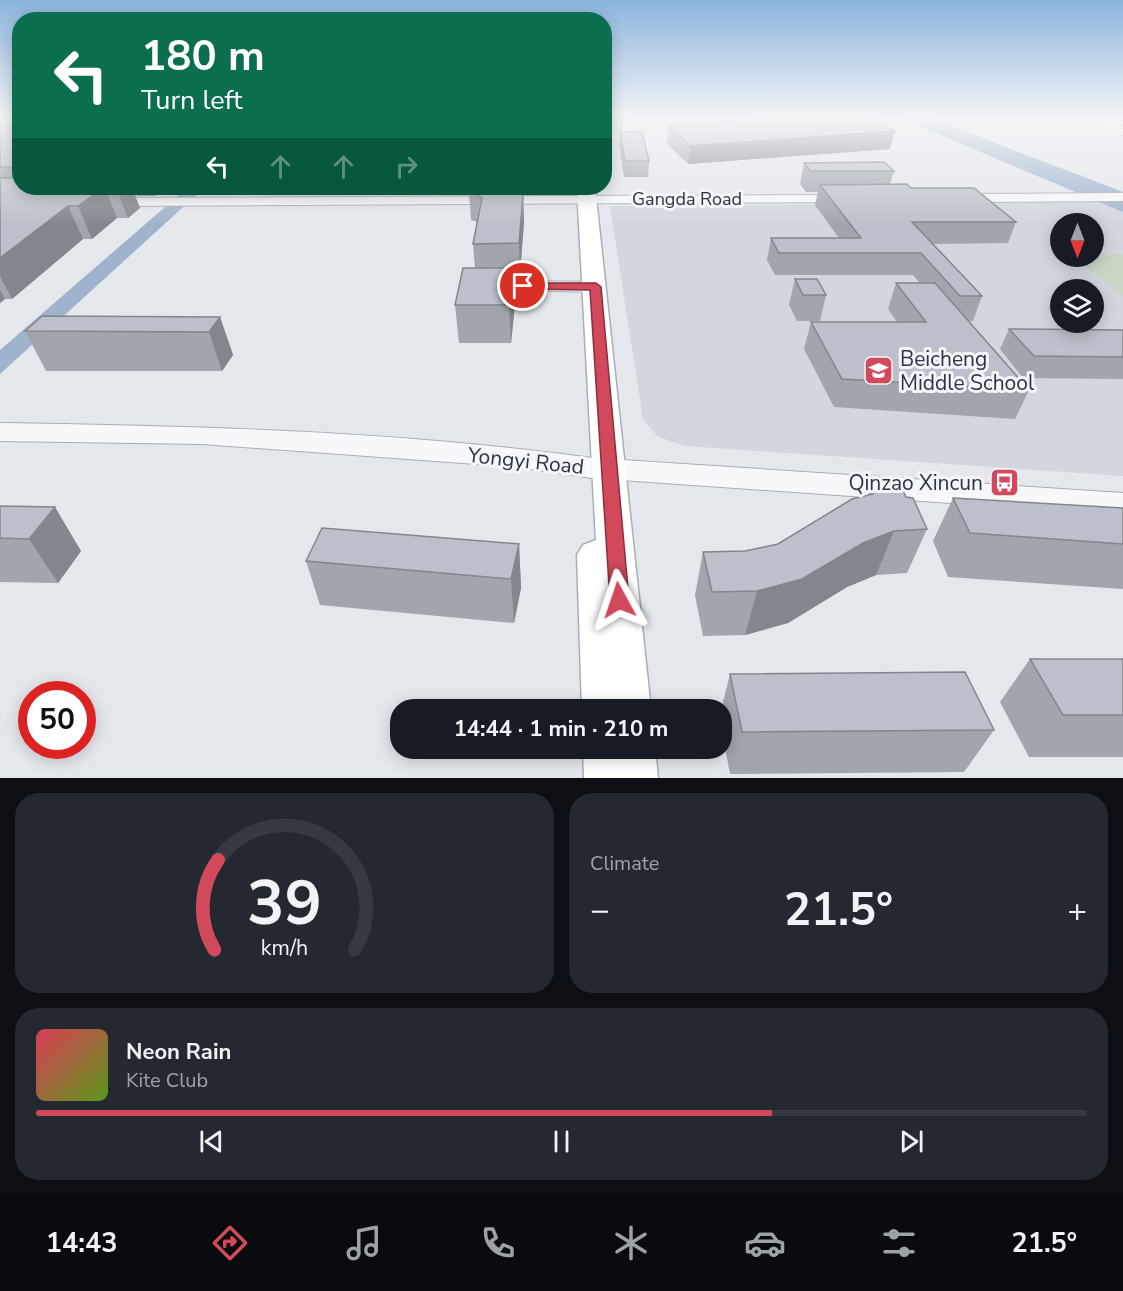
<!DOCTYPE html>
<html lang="en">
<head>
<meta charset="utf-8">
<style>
	body { margin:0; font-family:"Nunito Sans",sans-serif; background:#242831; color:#f1f3f6; height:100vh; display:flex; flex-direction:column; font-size:22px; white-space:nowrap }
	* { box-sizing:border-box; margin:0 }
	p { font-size:20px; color:#9ea1a6 }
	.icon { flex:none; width:33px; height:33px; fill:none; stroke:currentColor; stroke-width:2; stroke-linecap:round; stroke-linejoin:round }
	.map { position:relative; height:778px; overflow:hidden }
	.panel { display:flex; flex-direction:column; gap:15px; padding:15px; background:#0d0f14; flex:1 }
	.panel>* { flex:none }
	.guide { position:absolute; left:12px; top:12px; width:600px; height:183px; border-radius:24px; box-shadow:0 3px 15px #0003; background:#0b6e4f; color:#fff; overflow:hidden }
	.needle { width:39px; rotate:180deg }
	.tools { position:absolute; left:1050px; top:213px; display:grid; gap:12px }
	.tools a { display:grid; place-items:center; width:54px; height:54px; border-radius:50%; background:#171b24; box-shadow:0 3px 15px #0003; font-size:30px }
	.speed { position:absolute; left:18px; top:681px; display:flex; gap:12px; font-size:30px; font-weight:700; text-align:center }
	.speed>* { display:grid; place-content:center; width:78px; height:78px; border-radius:50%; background:#171b24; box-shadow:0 3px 15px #0003; line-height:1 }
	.speed .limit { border:9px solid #d22; background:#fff; color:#111 }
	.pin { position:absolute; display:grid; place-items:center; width:51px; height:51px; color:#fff; margin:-26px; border:3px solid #fff; border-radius:50%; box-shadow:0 2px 6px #0007 }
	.me { position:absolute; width:66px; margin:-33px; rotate:355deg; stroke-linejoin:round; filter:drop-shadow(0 0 4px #0008) }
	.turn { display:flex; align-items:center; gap:21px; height:126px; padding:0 30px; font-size:27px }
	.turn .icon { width:78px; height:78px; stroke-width:2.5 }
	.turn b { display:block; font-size:42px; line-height:51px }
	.lanes { display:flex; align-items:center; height:57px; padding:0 30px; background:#0003; justify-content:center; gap:30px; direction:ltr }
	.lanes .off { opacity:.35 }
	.big { font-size:45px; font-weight:700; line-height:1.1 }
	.panel .card { flex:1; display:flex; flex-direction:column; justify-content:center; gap:9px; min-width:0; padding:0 21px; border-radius:24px; background:#242831 }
	.panel .dial { align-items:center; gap:0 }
	.dial svg { height:156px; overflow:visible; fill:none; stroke:#363941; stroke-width:7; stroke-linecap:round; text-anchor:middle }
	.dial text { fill:#f1f3f6; stroke:none }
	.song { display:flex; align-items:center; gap:18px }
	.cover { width:72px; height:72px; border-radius:9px; background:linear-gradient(135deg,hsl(350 70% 55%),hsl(90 70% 35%)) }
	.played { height:6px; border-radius:3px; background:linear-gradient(90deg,#d1495b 70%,#363941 70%) }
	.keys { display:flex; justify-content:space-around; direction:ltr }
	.heat { display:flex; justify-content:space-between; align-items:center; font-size:33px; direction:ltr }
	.panel .tiles { flex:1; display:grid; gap:15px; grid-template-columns:1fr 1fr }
	.card:last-child { grid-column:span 2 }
	.trip { position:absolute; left:390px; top:699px; width:342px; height:60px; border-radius:24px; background:#171b24; box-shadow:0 3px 15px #0003; font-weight:700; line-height:60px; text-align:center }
	.menu { display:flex; height:96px; justify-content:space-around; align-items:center; background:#090b0e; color:#9ea1a6 }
	.menu .icon { width:42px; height:42px }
	.menu .current { color:#d1495b }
	.menu b { font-size:27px; color:#f1f3f6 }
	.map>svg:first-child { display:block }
	.built { fill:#d2d6de; fill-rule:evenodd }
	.green { fill:#c9d6c5 }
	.water { fill:#9fb4cc }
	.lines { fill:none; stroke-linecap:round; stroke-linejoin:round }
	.minor-casing { stroke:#a9aeb7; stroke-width:2 }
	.tertiary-casing { stroke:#a9aeb7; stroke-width:2 }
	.secondary-casing { stroke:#a9aeb7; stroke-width:3 }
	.minor { fill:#f7f8fa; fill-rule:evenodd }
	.tertiary { fill:#f7f8fa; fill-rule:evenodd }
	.secondary { fill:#fff; fill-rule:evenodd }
	.wall { fill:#a1a5ae }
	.shaded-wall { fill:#83868d }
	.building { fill:#bbc0ca; stroke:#83868d; stroke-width:1.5 }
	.route { fill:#d1495b; stroke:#882f3b; stroke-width:1.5 }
	.labels { text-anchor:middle; stroke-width:6; stroke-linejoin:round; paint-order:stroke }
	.far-street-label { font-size:18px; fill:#2b3445; stroke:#f4f6f9 }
	.poi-label { font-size:21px; fill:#2b3445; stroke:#f4f6f9; text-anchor:start }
	.street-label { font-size:21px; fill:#2b3445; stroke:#f4f6f9 }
</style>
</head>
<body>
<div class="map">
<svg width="1123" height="778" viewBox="0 0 1123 778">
	<rect width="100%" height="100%" fill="#e4e7ec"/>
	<path class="built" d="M1100,202l23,10v264l-438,-30 -27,-9 -15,-18 -33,-213zM1060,224h34v32h-34zM1060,290h34v32h-34z"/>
	<path class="green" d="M1094,254h29v42l-50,-39 21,-1z"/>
	<path class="water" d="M895,116h30l198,76v20z
		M187,188h17l-204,186v-24z"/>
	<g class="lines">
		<defs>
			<path id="minor" d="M1123,193v8l-162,1 -7,-4 7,-4z
				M845,195l7,4 -2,3 -741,4 -7,-4 7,-4z
				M523,281l73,1 6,1 3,4 -3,4 -6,1 -79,-2 -2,-4 2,-4z"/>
			<path id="tertiary" d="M1086,116h16l21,10v9z
				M0,423c197,3 396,8 592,35l531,35v22l-531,-37 -76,-11 -313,-23 -203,-3z"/>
			<path id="secondary" d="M577,188h18l56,522h-69l-5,-155 6,-10 13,-5z
				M583,748h72l3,30h-74z"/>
		</defs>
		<use href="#minor" class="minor-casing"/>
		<use href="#tertiary" class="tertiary-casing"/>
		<use href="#secondary" class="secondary-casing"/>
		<use href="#minor" class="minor"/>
		<use href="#tertiary" class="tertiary"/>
		<use href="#secondary" class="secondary"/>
	</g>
	<path class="wall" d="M0,116h20v72h145l-10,8h-20l5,12 -12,10h-11l-25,21h-9l-71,60h-7l-5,4z
		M764,116h103l23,33 -202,15 -21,-20 2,-18 100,-6z
		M620,132l29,29 -1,16h-24l-5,-31z
		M804,163l90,8 -4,13 21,4 105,34 -8,21 -75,1 49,52 -9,25h-5l61,69 -14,29 -181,-12 -30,-58 7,-27h86l-9,-13 8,-26h24l-7,-8h-138l-8,-15 4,-22h68l-24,-33 3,-13h-12l-6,-8z
		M443,188h28l-1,4 53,3 1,27 -4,51h-7l2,31 -4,39h-52l-4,-38 20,-37 -2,-24 4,-22 -6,-2 -2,-28h-25z
		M795,279l31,16 -6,26h-23l-8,-16z
		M220,317l13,38 -11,16h-176l-21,-40z
		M1009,329l114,1v49l-100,-1 -23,-29z
		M871,488l35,9 21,32 -20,44 -31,2 -29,12 -59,36 -43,12 -42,1 -8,-41 8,-43 42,-1 33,-7 90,-49z
		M953,498l170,10v81l-175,-12 -15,-36z
		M0,506l81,45 -23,32 -58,-1z
		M519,544l2,44 -7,35 -194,-18 -14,-44z
		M1030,659h93v98h-94l-29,-55z
		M730,674l264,56 -30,42 -234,2 -8,-43 -1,-21z"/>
	<path class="shaded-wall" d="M895,131l-5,18 -202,15 2,-18z
		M103,188h2l12,30 -25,21 -14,-33z
		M116,188h16l8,20 -12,10z
		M152,188h13l-10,8z
		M523,195l1,27 -4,51 -1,-30z
		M68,206l15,33 -71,60 -12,-23v-18z
		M513,268l2,36 -4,39 -2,-38z
		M0,290l5,9 -5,4z
		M220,317l13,38 -11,16 -13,-39z
		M55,507l26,44 -23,32 -29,-44z
		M894,531l-18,44 -29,12 -59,36 -43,12 12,-44 106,-48z
		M519,544l2,44 -7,35 -3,-44z"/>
	<path class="building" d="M0,116h20v51h-20z
		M794,116h73l28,15 -205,15 -21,-20 128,-8z
		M620,132h22l7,29h-24z
		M884,162l10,9h-84l-6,-8z
		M0,178h20v10h83l-25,18h-10l-68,52z
		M907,184l4,4h63l42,34h-104l70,74h-22l-39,-43h-142l-8,-15h90l-41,-53z
		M482,188h22l19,7 -4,48 -46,1 9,-46 -13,-6z
		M463,268h50l-4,37h-54z
		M795,279h22l9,16h-23z
		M896,283h39l94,107 -187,-11 -31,-57h115z
		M42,316l178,1 -11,15 -184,-1z
		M1009,329l114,1v27l-89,-1z
		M871,488l32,2 3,7 7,1 14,31 -33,2 -31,12 -61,36 -45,12 -45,1 -9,-40 42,-1 33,-7 74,-45 21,-5z
		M953,498l170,10v36l-153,-11z
		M0,506l55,1 -26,32 -29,-1z
		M322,528l197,16 -8,35 -205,-18z
		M1030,659h93v56h-60z
		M965,672l29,58 -252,2 -12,-58z"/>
	<linearGradient id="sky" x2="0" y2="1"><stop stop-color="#8bb4dd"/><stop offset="0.52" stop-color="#f3f4f6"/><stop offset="1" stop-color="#f3f4f6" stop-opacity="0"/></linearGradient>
	<rect width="1123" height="225" fill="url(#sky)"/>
	<path class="route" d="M523,283h73l5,4 28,313 -3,6 -7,2 -7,-2 -2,-6 -20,-310 -71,-1v-5z"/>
	<defs>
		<symbol id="school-square" viewBox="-11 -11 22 22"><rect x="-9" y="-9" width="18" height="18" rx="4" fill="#d1495b" stroke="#f4f6f9"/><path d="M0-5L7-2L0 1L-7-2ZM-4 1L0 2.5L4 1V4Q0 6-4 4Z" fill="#fff"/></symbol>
		<symbol id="bus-square" viewBox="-11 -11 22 22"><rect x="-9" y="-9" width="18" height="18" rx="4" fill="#d1495b" stroke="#f4f6f9"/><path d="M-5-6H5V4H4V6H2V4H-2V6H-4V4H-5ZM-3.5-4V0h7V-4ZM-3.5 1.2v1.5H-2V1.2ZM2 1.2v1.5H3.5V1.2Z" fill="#fff"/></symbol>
	</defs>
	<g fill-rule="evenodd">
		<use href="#school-square" x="862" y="354" width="33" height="33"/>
		<use href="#bus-square" x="988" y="466" width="33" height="33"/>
	</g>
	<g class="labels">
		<g class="far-street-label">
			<text x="687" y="205">Gangda Road</text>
		</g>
		<g class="poi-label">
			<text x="900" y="366">Beicheng<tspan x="900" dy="24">Middle School</tspan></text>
			<text x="983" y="490" text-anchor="end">Qinzao Xincun</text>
		</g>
		<g class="street-label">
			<text transform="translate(526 461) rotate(6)" y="7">Yongyi Road</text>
		</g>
	</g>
</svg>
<div class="tools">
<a><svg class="needle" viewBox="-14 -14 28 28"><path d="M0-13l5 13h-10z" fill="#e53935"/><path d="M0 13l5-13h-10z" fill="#9ea1a6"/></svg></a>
<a><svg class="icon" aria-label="layers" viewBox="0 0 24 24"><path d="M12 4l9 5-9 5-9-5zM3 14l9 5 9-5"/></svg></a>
</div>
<div class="speed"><div class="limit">50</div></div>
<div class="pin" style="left:523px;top:286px;background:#d93025"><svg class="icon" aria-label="arrive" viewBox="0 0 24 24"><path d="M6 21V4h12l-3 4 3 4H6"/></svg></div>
<svg class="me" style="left:619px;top:600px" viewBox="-20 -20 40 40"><path d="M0-17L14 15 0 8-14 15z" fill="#d1495b" stroke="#fff" stroke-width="4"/></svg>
<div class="trip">14:44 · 1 min · 210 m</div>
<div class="guide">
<div class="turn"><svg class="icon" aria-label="left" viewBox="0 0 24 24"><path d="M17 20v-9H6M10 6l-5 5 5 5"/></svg><div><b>180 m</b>Turn left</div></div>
<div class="lanes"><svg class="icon" aria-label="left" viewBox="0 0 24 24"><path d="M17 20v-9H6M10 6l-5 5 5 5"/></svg><svg class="icon off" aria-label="ahead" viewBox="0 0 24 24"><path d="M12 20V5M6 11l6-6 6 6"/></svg><svg class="icon off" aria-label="ahead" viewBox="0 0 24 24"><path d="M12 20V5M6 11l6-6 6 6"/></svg><svg class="icon off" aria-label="right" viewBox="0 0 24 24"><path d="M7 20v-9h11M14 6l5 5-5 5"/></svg></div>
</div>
</div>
<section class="panel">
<div class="tiles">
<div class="card dial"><svg viewBox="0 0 100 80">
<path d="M14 69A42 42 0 1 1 86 69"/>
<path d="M14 69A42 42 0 0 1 16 23" stroke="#d1495b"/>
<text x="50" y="56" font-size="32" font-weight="700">39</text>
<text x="50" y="72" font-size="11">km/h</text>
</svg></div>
<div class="card"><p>Climate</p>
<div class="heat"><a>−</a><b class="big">21.5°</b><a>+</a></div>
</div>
<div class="card">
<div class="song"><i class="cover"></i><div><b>Neon Rain</b><p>Kite Club</p></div></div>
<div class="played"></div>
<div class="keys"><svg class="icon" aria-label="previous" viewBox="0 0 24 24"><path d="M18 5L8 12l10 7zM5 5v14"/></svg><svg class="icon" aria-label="pause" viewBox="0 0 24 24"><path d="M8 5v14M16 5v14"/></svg><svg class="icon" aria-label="next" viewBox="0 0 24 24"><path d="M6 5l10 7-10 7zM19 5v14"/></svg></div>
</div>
</div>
</section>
<nav class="menu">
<b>14:43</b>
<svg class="icon current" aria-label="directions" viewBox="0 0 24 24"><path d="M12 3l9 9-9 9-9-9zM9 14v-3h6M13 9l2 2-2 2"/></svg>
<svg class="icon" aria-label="music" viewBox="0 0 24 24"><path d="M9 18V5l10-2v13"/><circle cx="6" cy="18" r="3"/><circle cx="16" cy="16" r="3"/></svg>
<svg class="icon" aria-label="phone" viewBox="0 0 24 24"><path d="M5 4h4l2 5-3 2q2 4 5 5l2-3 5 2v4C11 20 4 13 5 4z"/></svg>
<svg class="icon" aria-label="climate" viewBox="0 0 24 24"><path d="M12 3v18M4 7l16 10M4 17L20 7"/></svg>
<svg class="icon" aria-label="car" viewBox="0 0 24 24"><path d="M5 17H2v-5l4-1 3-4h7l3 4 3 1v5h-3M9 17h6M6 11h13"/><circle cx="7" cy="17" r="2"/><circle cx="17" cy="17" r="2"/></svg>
<svg class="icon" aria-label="filters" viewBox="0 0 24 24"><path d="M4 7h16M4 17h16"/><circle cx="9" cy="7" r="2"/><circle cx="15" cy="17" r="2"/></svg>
<b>21.5°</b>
</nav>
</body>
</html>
